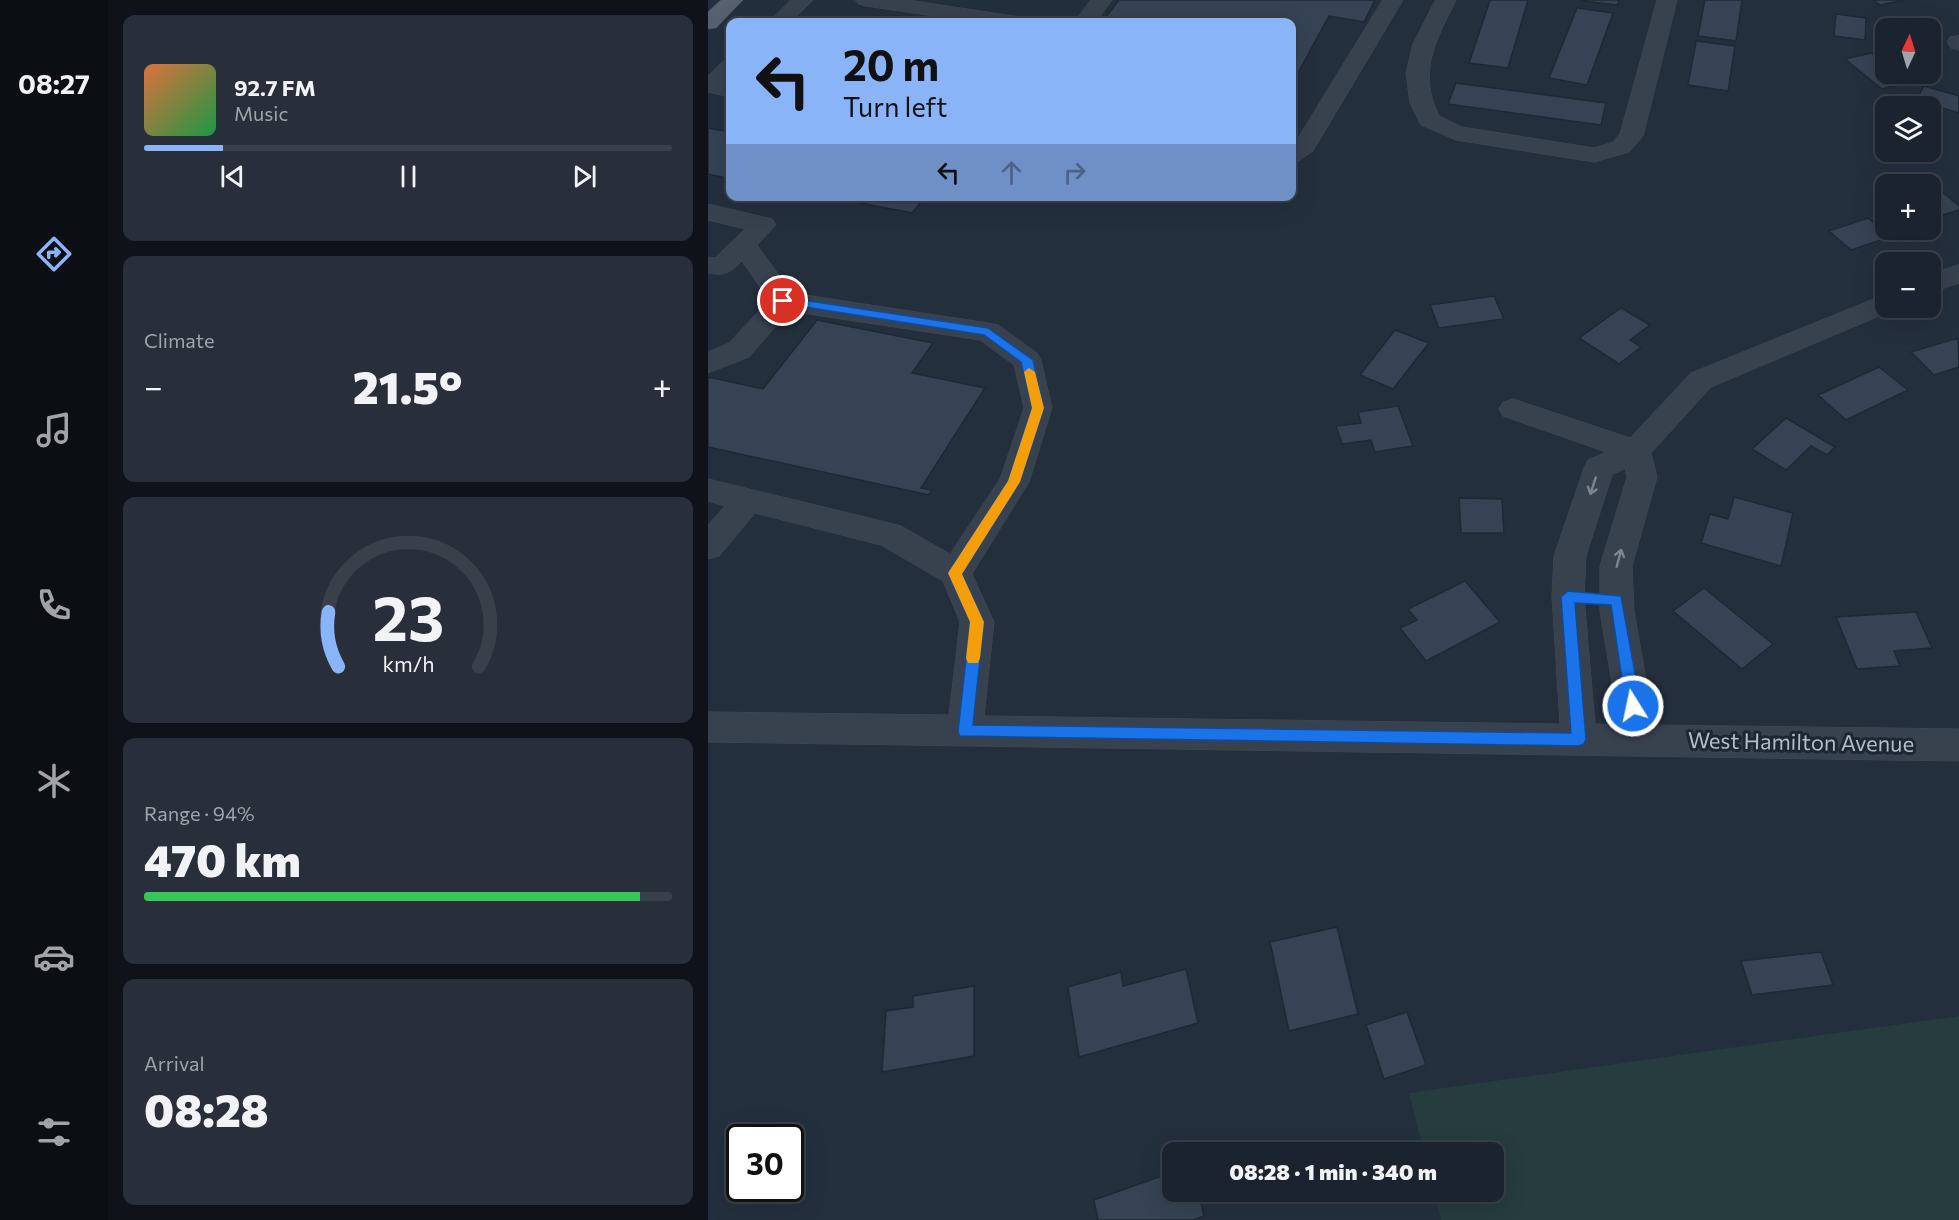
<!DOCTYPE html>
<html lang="en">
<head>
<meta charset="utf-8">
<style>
	body { margin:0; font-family:Commissioner,sans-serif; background:#282f3a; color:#f1f3f6; height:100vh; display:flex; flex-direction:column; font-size:22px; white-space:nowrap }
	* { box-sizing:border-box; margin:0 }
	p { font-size:20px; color:#a0a4aa }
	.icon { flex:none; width:33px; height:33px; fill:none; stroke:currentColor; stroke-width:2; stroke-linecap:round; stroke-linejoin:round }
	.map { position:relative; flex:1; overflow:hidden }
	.details { display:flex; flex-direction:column; gap:15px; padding:15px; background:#0f1319; width:600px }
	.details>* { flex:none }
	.guide { position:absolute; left:18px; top:18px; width:570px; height:183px; border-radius:12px; box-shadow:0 6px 24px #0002,0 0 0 2px #39404a; background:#8ab4f8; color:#111; overflow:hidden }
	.needle { width:39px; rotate:4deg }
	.controls { position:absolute; left:1167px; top:18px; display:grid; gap:12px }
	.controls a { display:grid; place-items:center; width:66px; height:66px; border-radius:12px; background:#1b232e; box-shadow:0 6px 24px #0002,0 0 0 2px #39404a; font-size:30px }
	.speed { position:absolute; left:18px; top:1124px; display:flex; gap:12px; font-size:30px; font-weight:700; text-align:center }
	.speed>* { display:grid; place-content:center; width:78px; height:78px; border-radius:50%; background:#1b232e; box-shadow:0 6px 24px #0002,0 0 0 2px #39404a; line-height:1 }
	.speed .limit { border:3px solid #111; border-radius:9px; background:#fff; color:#111 }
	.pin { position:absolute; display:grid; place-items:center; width:51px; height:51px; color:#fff; margin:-26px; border:3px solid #fff; border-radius:50%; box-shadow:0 2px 6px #0007 }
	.me { position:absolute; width:66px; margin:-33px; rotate:350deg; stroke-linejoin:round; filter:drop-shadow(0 0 4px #0008) }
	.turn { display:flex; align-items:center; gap:21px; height:126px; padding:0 18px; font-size:27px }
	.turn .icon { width:78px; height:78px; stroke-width:2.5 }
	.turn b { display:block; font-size:42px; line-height:51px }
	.lanes { display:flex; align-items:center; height:57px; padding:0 18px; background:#0003; justify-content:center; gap:30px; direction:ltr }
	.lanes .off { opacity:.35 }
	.big { font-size:45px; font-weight:800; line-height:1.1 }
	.details .card { flex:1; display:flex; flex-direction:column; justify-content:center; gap:9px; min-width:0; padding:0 21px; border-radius:12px; background:#282f3a }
	.details .dial { align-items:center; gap:0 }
	.dial svg { height:156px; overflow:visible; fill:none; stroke:#39404a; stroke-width:7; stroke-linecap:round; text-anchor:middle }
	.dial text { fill:#f1f3f6; stroke:none }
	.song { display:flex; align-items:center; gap:18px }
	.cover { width:72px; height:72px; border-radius:9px; background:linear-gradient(135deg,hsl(20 70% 55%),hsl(140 70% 35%)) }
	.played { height:6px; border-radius:3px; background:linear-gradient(90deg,#8ab4f8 15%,#39404a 15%) }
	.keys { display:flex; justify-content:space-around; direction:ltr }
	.heat { display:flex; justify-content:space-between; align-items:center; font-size:33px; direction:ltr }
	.charge { height:9px; border-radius:4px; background:linear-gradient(90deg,#34c759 94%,#39404a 0) }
	.trip { position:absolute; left:454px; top:1142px; width:342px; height:60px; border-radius:12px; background:#1b232e; box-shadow:0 6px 24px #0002,0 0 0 2px #39404a; font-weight:800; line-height:60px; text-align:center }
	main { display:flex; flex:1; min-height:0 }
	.tab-bar { display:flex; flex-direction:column; width:108px; justify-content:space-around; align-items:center; background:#0b0e12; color:#a0a4aa }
	.tab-bar .icon { width:42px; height:42px }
	.tab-bar .current { color:#8ab4f8 }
	.tab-bar b { font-size:27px; color:#f1f3f6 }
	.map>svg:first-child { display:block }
	.green { fill:#263c3f }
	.building { fill:#364354; stroke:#1f2835; stroke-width:1.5 }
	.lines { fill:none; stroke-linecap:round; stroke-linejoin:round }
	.minor-casing { stroke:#414a57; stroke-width:1 }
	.major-casing { stroke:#414a57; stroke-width:1 }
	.minor { fill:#38414e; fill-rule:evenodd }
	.major { fill:#56606e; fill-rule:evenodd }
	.oneway { stroke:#7c8592 }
	.route { fill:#1a73e8; stroke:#114b97; stroke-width:1.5 }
	.slow { fill:#f59e0b }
	.labels { text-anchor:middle; stroke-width:6; stroke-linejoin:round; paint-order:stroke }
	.street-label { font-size:22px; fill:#b4bcc9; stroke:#1d2633 }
</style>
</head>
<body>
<main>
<nav class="tab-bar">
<b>08:27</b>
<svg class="icon current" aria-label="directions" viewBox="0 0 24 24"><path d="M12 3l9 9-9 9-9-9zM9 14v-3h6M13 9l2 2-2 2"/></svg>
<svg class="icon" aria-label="music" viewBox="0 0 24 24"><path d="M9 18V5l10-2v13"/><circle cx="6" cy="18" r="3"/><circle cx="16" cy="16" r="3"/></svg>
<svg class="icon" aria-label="phone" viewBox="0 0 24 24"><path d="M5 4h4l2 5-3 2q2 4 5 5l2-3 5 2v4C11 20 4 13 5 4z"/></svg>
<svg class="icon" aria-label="climate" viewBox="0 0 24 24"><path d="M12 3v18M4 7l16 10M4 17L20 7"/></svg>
<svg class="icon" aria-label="car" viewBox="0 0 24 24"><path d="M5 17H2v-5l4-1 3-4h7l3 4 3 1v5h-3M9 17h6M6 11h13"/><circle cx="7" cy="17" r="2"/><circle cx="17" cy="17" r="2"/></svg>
<svg class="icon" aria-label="filters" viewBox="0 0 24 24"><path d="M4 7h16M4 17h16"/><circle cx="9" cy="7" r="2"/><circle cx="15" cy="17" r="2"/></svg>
</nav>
<section class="details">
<div class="card">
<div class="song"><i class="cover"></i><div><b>92.7 FM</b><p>Music</p></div></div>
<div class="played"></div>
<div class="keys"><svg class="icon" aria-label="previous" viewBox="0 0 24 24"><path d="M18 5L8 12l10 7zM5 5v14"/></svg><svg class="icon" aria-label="pause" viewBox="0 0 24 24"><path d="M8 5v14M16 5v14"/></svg><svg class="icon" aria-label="next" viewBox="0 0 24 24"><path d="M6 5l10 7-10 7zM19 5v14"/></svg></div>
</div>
<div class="card"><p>Climate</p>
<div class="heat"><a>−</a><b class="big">21.5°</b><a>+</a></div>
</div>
<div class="card dial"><svg viewBox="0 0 100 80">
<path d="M14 69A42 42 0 1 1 86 69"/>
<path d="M14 69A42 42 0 0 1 9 41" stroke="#8ab4f8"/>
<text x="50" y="56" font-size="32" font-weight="700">23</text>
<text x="50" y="72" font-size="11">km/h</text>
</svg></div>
<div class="card"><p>Range · 94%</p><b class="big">470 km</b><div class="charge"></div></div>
<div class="card"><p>Arrival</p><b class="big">08:28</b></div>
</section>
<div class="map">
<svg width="1251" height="1220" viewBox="0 0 1251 1220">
	<rect width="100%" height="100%" fill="#242f3e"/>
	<path class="green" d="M1251,1016v204h-518l-7,-29h60v-39h-70l-15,-59z"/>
	<path class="building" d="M411,0h256l-11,22 -35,-6 -37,68v-62h-190z
		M782,0h38l-20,68 -39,-5z
		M911,0l-1,5 -36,-4v-1z
		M997,0h37l-6,41 -38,-5z
		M1165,0h32l-25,5z
		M869,8l36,5 -26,72 -38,-7z
		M1128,14l30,4 -1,22 -31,-4z
		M988,41l39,5 -7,45 -40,-6z
		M1163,53l15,11v10h11l11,8 -26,7 -37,-30z
		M748,83l150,20 -5,22 -153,-21z
		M1216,86l35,10v17l-43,-13z
		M0,128l22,4v47l-22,-5z
		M1232,190l19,16v4l-29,9v-26z
		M116,196h102l-14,17z
		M1160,218l22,19 -39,13 -22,-19z
		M786,296l10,23 -65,9 -9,-23z
		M913,308l29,17 -20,15 11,7 -22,17 -40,-26z
		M109,320l116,23 -21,30 73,15 -64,100 11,2 -3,5 -221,-48v-70l55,12z
		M687,330l34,13 -36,46 -33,-14z
		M1250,338l1,29 -25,8 -23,-23z
		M1171,367l29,23 -62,30 -28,-25z
		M690,406l15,40 -38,6 -4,-12 -29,4 -6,-18 25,-3 -3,-11z
		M1078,418l49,29 -8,8 -16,-9 -25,24 -34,-21z
		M1026,497l59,16 -12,53 -80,-23 9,-29 18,5z
		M751,498l43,1 2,34h-43z
		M757,581l35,41 -74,39 -26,-33 17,-8 -9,-11z
		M996,588l69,56 -31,25 -69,-58z
		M1208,612l16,36 -38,3 6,15 -43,3 -21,-52z
		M629,927l21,87 -69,17 -19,-89z
		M1113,952l12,33 -81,10 -11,-34z
		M478,969l12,54 -119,34 -11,-70 53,-15 2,14z
		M266,986v70l-92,16 4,-61 27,-4v-11z
		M699,1012l19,53 -42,14 -18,-54z
		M465,1172v19h25l6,25 -11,4h-95l-4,-20z"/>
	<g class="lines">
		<defs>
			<path id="minor" d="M83,0h22l-22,22h-22z
				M148,0h52l105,16 8,1 3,5h-50l-108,-16 -7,-2z
				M383,0h21l-16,22h-21z
				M675,0h20l-90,151 -13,9 -8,2v-18l4,-3z
				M728,0h20c-20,41 -39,71 -17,116l23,11 132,21 19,-6 7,-8 37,-134h20l-34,136 -14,16 -35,10 -138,-22 -35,-15 -11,-22 -4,-30 7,-29z
				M1251,36v14l-8,-2 -4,-6 3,-5z
				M22,60v19l-3,4h3v14l-22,-5v-16l14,-14z
				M0,204l64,15 4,6 -19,20 35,48 196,30 10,2 39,28 4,7 11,48 -23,74 -57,92 22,48 -10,94 576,8 -8,-127 2,-41 30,-88 4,-8 18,-8 -103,-36 -4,-7 4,-7 10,-3 117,39 61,-65 195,-79v14h11l-1,1 -185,78 -60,66 6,24 -25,89 2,45 20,114 305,4v32l-1251,-19v-30l241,3 11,-93 -17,-41 -62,-36 -126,-32 -36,43 -11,3v-34l17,-19 -17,-5v-22l182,44 11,3 49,28 50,-75 24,-71 -10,-43 -34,-25 -191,-29 -40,46 -41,16v-21l21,-9 40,-43 -27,-39c-12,12 -17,15 -34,12v-16l7,1 30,-29 -37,-9zM917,469l2,8 -27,89v45l19,114 -24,-1 -11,-127 2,-41 26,-81z
				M1251,265v18l-29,10v-18z"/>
			<path id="major" d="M13,0h22l-27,28 -8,1v-17z"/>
		</defs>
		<use href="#minor" class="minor-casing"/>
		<use href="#major" class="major-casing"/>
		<use href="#minor" class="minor"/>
		<use href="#major" class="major"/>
	</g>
	<defs><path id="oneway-shaft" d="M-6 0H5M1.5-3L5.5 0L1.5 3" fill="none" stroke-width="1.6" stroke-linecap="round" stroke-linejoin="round" transform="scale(1.5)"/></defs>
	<g class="oneway">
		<use href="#oneway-shaft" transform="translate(885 486) rotate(108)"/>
		<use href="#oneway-shaft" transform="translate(911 558) rotate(-75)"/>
	</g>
	<path class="route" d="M75,297l205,31 45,32 11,48 -24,74 -58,92 22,48 -11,103 598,8 -10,-136 7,-6 53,5 20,110 -3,5 -5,2 -5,-2 -2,-5 -15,-101 -36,-2 11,136 -2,5 -5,2 -619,-10 -2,-4 12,-110 -22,-49 60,-92 24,-73 -11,-46 -37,-27 -205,-32v-5z"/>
	<path class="slow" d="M321,368l6,4 9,36 -24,74 -58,92 22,48 -4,36 -2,5h-10l-2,-5 4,-36 -22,-49 60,-92 24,-73 -8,-36z"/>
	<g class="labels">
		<g class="street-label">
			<text transform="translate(1093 742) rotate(1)" y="8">West Hamilton Avenue</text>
		</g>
	</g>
</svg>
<div class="controls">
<a><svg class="needle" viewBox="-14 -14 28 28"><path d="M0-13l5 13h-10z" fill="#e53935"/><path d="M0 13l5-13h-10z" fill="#a0a4aa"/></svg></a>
<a><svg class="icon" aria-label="layers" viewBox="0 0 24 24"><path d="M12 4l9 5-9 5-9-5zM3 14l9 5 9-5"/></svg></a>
<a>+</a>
<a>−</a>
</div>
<div class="speed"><div class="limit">30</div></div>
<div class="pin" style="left:75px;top:301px;background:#d93025"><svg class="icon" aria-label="arrive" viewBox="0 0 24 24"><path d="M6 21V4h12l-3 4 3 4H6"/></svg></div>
<svg class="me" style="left:925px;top:706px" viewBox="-20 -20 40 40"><circle r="17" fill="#1a73e8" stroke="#fff" stroke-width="3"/><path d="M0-11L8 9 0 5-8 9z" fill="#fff"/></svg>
<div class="trip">08:28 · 1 min · 340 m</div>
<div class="guide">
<div class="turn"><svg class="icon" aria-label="left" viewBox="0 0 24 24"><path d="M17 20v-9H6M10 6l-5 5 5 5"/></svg><div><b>20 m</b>Turn left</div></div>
<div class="lanes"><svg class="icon" aria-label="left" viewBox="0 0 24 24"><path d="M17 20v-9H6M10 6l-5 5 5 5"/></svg><svg class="icon off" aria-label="ahead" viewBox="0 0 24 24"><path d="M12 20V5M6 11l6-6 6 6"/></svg><svg class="icon off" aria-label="right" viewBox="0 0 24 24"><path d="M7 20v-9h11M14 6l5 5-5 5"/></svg></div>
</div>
</div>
</main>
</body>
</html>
